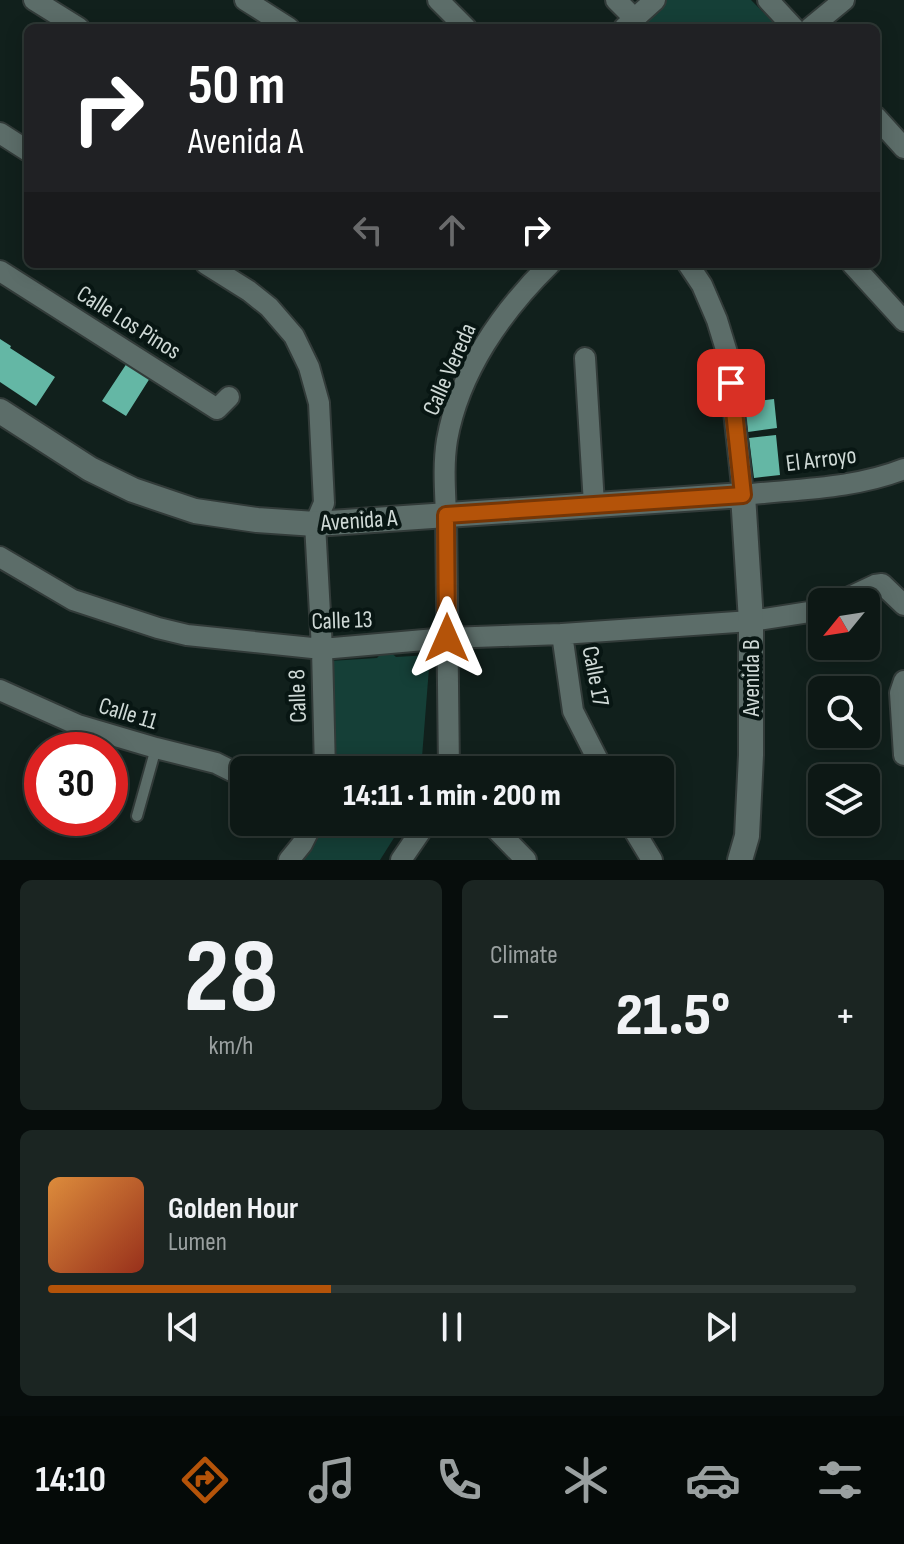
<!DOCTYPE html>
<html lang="en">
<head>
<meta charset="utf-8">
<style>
	body { margin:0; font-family:"Sofia Sans Condensed",sans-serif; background:#1b2522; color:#f1f3f6; height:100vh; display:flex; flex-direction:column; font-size:30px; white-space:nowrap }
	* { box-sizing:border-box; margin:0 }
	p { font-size:26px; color:#9aa0a0 }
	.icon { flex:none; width:44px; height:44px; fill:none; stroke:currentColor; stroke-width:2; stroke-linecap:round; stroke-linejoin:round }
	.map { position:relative; height:860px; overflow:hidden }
	.sheet { display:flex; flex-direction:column; gap:20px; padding:20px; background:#070d0c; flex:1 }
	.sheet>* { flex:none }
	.top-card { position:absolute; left:24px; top:24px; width:856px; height:244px; border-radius:12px; box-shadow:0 4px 20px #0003,0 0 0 2px #2d3734; background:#202124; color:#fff; overflow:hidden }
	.needle { width:52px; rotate:240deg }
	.buttons { position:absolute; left:808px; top:588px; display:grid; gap:16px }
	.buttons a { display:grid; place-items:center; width:72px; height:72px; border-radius:12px; background:#0d1815; box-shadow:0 4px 20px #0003,0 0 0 2px #2d3734; font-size:40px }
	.speed { position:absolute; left:24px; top:732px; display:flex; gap:16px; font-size:40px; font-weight:700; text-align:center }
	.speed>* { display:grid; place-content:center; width:104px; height:104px; border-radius:50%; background:#0d1815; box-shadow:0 4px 20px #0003,0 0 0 2px #2d3734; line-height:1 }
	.speed .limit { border:12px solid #d22; background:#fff; color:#111 }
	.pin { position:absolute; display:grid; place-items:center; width:68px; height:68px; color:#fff; margin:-34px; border-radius:16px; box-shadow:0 4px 12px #0006 }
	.me { position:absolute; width:88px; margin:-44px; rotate:0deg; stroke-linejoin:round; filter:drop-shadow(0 0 6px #0008) }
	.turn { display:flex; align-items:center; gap:28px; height:168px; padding:0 32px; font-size:36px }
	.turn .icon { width:104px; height:104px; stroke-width:2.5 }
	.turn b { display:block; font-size:56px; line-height:68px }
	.lanes { display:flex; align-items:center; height:76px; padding:0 32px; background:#0003; justify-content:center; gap:40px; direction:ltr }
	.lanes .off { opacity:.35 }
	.big { font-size:60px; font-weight:800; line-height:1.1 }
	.sheet .card { flex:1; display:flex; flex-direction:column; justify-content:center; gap:12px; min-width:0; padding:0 28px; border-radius:12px; background:#1b2522 }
	.sheet .dial { align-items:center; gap:0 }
	.dial b { font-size:104px; line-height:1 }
	.song { display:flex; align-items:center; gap:24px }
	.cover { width:96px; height:96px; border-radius:12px; background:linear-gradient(135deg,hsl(30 70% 55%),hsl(10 70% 35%)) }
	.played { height:8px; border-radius:4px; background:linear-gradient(90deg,#b45309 35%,#2d3734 35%) }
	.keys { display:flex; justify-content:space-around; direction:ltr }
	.heat { display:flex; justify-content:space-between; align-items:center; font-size:44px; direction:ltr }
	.sheet .tiles { flex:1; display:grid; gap:20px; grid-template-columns:1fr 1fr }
	.card:last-child { grid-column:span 2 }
	.trip { position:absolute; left:230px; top:756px; width:444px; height:80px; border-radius:12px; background:#0d1815; box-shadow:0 4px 20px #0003,0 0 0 2px #2d3734; font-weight:800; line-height:80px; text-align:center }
	.tab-bar { display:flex; height:128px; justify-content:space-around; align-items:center; background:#050a08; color:#9aa0a0 }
	.tab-bar .icon { width:56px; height:56px }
	.tab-bar .active { color:#b45309 }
	.tab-bar b { font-size:36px; color:#f1f3f6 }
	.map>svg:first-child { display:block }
	.green { fill:#153f37 }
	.building { fill:#64b7a5 }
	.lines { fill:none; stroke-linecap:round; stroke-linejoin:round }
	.lane-casing { stroke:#323b39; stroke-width:14 }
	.street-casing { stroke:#323b39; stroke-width:24 }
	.secondary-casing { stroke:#323b39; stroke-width:28 }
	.lane { stroke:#5c6d69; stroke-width:10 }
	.street { stroke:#5c6d69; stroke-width:20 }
	.secondary { stroke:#5c6d69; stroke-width:24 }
	.route-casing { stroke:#753606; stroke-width:20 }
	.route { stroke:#b45309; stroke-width:14 }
	.labels { text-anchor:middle; stroke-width:8; stroke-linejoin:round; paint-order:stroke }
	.street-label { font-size:24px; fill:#cfd9d6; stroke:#081613 }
</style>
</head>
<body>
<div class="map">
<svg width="904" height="860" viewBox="0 0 904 860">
	<rect width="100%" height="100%" fill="#11201c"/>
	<path class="green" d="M662,0h89l28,28h-148z
		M386,648l10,9 34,-2 -9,115h-85l-6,-109 47,-3z
		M320,822h84l-24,38h-86z"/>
	<path class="building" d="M0,339l11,7 -1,2 45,29 -19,29 -36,-24z
		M127,363l23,15 -24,38 -24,-15z
		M774,399l3,29 -29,4 -4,-29z
		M776,435l4,40 -26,3 -5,-40z"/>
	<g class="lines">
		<defs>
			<path id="lane" d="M137,816l19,-68"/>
			<path id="street" d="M34,0l45,28
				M245,0l44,28
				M438,0l28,28
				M616,0l18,18
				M768,0l26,28
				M624,28l31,-28
				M810,28l34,-28
				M876,117l28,31
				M0,133l28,18
				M206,264l43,27 20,16 25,29 15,31 10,36 5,100 -9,21 7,125 3,121
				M688,264l14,21 15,35 11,36 15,139c53,-6 111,-6 161,-26
				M852,264l52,57
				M0,271l217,138 12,-12
				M585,358l9,146
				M0,557l73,43 85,28 29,7 135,14 125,-11 115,-4 189,-13 71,-11
				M839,602l36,-17 7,-1 22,21
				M562,634l11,77 30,59
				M904,681l-4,12 4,62
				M0,690l78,35 78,23 60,15 28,14
				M449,770l-3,-255c-1,-26 -3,-50 1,-75 12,-68 55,-129 103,-176
				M489,822l37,38
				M629,822l23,38
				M289,860l13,-16 11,-22
				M401,860l26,-38"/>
			<path id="secondary" d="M0,411l90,58 43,21 62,21 62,9 58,4 428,-29 8,126v134l-4,81 -7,24"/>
		</defs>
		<use href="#lane" class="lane-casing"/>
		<use href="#street" class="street-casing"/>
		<use href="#secondary" class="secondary-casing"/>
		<use href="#lane" class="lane"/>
		<use href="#street" class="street"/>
		<use href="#secondary" class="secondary"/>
	</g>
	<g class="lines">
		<defs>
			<path id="route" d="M447,638l-1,-123 297,-20 -12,-112"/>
		</defs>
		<use href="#route" class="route-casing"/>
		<use href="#route" class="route"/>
	</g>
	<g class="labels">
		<g class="street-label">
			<text transform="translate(129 322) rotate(32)" y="8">Calle Los Pinos</text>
			<text transform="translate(449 369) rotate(-66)" y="8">Calle Vereda</text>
			<text transform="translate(821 459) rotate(-7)" y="8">El Arroyo</text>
			<text transform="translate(359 520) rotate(-4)" y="8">Avenida A</text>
			<text transform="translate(342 620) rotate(-2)" y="8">Calle 13</text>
			<text transform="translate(596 676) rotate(79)" y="8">Calle 17</text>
			<text transform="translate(751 678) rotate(-90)" y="8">Avenida B</text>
			<text transform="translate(297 696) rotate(-92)" y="8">Calle 8</text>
			<text transform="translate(128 713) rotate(17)" y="8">Calle 11</text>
		</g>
	</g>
</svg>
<div class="buttons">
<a><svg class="needle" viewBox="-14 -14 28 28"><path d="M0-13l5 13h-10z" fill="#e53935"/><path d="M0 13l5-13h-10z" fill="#9aa0a0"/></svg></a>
<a><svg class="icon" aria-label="search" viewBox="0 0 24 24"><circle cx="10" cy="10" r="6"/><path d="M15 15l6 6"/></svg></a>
<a><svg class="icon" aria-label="layers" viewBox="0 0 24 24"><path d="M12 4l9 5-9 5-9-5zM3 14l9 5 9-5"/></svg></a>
</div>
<div class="speed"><div class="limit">30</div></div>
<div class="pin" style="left:731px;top:383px;background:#d93025"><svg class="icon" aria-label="arrive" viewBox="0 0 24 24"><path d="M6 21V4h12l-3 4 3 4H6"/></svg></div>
<svg class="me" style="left:447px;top:638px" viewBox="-20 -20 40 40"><path d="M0-17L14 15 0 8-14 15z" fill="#b45309" stroke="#fff" stroke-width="4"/></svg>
<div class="trip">14:11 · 1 min · 200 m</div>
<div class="top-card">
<div class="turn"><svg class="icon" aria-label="right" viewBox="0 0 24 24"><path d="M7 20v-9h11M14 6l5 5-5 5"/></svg><div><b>50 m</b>Avenida A</div></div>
<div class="lanes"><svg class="icon off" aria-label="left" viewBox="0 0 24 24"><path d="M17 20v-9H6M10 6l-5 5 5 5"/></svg><svg class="icon off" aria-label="ahead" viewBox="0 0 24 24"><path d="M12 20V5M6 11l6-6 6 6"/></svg><svg class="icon" aria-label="right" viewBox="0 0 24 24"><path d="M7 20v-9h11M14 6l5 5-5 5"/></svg></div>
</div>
</div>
<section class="sheet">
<div class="tiles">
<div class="card dial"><b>28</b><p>km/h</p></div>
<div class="card"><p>Climate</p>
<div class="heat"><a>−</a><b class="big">21.5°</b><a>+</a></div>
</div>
<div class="card">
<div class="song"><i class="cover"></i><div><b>Golden Hour</b><p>Lumen</p></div></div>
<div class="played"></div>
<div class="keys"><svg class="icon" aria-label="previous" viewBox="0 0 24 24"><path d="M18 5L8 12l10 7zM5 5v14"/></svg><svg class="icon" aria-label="pause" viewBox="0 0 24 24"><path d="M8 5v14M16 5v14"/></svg><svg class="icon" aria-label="next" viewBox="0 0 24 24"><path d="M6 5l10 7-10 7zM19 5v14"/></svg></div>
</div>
</div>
</section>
<nav class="tab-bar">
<b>14:10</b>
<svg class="icon active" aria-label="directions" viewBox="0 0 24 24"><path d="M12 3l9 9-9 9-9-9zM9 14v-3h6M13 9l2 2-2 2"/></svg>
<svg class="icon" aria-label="music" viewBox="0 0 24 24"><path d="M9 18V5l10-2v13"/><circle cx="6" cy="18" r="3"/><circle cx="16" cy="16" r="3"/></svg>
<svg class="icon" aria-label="phone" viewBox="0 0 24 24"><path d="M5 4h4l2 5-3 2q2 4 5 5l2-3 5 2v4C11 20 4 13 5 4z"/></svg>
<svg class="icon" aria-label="climate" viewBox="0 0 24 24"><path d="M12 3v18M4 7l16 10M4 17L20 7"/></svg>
<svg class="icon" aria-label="car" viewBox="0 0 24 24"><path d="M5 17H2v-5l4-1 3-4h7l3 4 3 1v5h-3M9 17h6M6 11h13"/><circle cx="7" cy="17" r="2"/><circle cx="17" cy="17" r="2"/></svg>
<svg class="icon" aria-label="filters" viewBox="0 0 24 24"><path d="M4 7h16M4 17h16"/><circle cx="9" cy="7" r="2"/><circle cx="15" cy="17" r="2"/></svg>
</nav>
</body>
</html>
